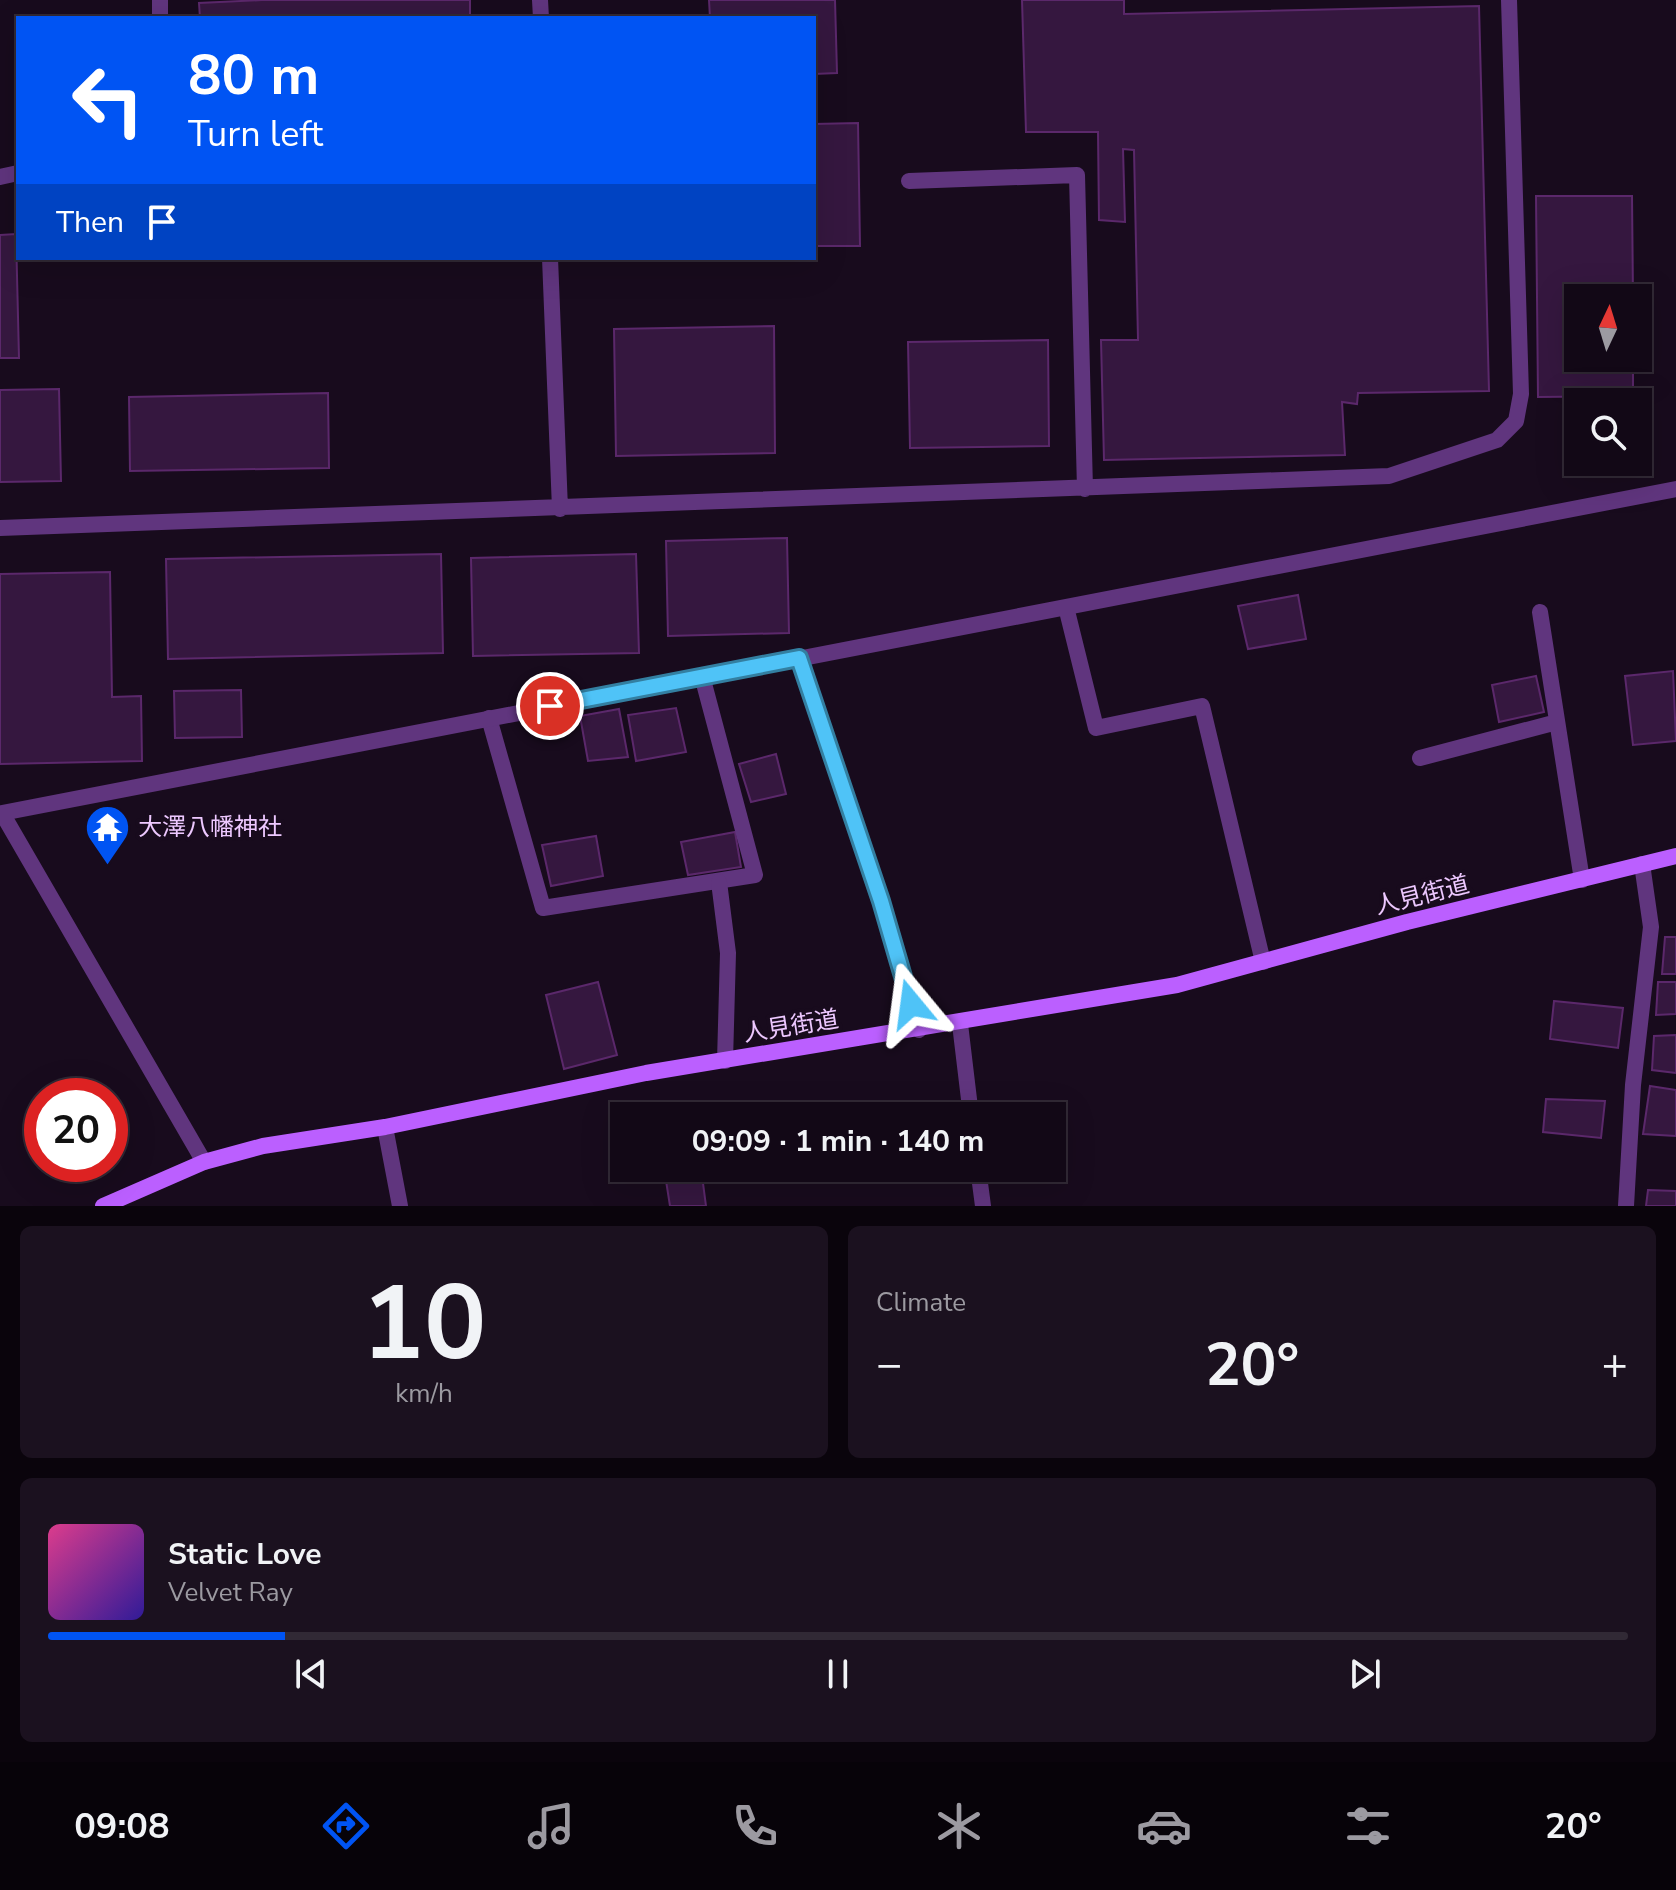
<!DOCTYPE html>
<html lang="en">
<head>
<meta charset="utf-8">
<style>
	body { margin:0; font-family:"Nunito Sans","Noto Sans JP",sans-serif; background:#1b111f; color:#f1f3f6; height:100vh; display:flex; flex-direction:column; font-size:30px; white-space:nowrap }
	* { box-sizing:border-box; margin:0 }
	p { font-size:26px; color:#9c9aa1 }
	.icon { flex:none; width:44px; height:44px; fill:none; stroke:currentColor; stroke-width:2; stroke-linecap:round; stroke-linejoin:round }
	.map { position:relative; height:1206px; overflow:hidden }
	.details { display:flex; flex-direction:column; gap:20px; padding:20px; background:#0a040c; flex:1 }
	.details>* { flex:none }
	.banner { position:absolute; left:16px; top:16px; width:800px; height:244px; border-radius:0px; box-shadow:0 8px 32px #0002,0 0 0 2px #312935; background:#0054f3; color:#fff; overflow:hidden }
	.needle { width:52px; rotate:4deg }
	.tools { position:absolute; left:1564px; top:284px; display:grid; gap:16px }
	.tools a { display:grid; place-items:center; width:88px; height:88px; border-radius:0px; background:#120816; box-shadow:0 8px 32px #0002,0 0 0 2px #312935; font-size:40px }
	.speed { position:absolute; left:24px; top:1078px; display:flex; gap:16px; font-size:40px; font-weight:700; text-align:center }
	.speed>* { display:grid; place-content:center; width:104px; height:104px; border-radius:50%; background:#120816; box-shadow:0 8px 32px #0002,0 0 0 2px #312935; line-height:1 }
	.speed .limit { border:12px solid #d22; background:#fff; color:#111 }
	.pin { position:absolute; display:grid; place-items:center; width:68px; height:68px; color:#fff; margin:-34px; border:4px solid #fff; border-radius:50%; box-shadow:0 2px 8px #0007 }
	.me { position:absolute; width:88px; margin:-44px; rotate:344deg; stroke-linejoin:round; filter:drop-shadow(0 0 6px #0008) }
	.turn { display:flex; align-items:center; gap:28px; height:168px; padding:0 40px; font-size:36px }
	.turn .icon { width:104px; height:104px; stroke-width:2.5 }
	.turn b { display:block; font-size:56px; line-height:68px }
	.then { display:flex; align-items:center; height:76px; padding:0 40px; background:#0003; gap:16px; font-size:30px }
	.big { font-size:60px; font-weight:700; line-height:1.1 }
	.details .tile { flex:1; display:flex; flex-direction:column; justify-content:center; gap:12px; min-width:0; padding:0 28px; border-radius:12px; background:#1b111f }
	.details .dial { align-items:center; gap:0 }
	.dial b { font-size:104px; line-height:1 }
	.song { display:flex; align-items:center; gap:24px }
	.cover { width:96px; height:96px; border-radius:12px; background:linear-gradient(135deg,hsl(330 70% 55%),hsl(250 70% 35%)) }
	.played { height:8px; border-radius:4px; background:linear-gradient(90deg,#0054f3 15%,#312935 15%) }
	.keys { display:flex; justify-content:space-around; direction:ltr }
	.heat { display:flex; justify-content:space-between; align-items:center; font-size:44px; direction:ltr }
	.details .tiles { flex:1; display:grid; gap:20px; grid-template-columns:1fr 1fr }
	.tile:last-child { grid-column:span 2 }
	.trip { position:absolute; left:610px; top:1102px; width:456px; height:80px; border-radius:0px; background:#120816; box-shadow:0 8px 32px #0002,0 0 0 2px #312935; font-weight:700; line-height:80px; text-align:center }
	.dock { display:flex; height:128px; justify-content:space-around; align-items:center; background:#070309; color:#9c9aa1 }
	.dock .icon { width:56px; height:56px }
	.dock .on { color:#0054f3 }
	.dock b { font-size:36px; color:#f1f3f6 }
	.map>svg:first-child { display:block }
	.building { fill:#35173f; stroke:#5b286b; stroke-width:2 }
	.lines { fill:none; stroke-linecap:round; stroke-linejoin:round }
	.service { stroke:#60357e; stroke-width:16 }
	.minor { stroke:#60357e; stroke-width:16 }
	.secondary { stroke:#bb5fff; stroke-width:16 }
	.route-casing { stroke:#337fa1; stroke-width:20 }
	.route { stroke:#4fc3f7; stroke-width:14 }
	.labels { text-anchor:middle; stroke-width:8; stroke-linejoin:round; paint-order:stroke }
	.poi-label { font-size:24px; fill:#edc8ff; stroke:#180b1d; text-anchor:start }
	.street-label { font-size:24px; fill:#edc8ff; stroke:#180b1d }
</style>
</head>
<body>
<div class="map">
<svg width="1676" height="1206" viewBox="0 0 1676 1206">
	<rect width="100%" height="100%" fill="#180b1d"/>
	<path class="building" d="M262,0h208v18h-270l-1,-15z
		M709,0h126l2,73 -23,1v-56h-104z
		M1022,0h102v14l355,-8 10,385 -131,2 -1,11 -15,-2 3,53 -241,5 -3,-120h37l-4,-190 -11,-1 2,73 -26,-2 -1,-88h-72z
		M858,123l2,123h-46v-122z
		M1536,196h96l1,102h-55v60h55v38l-95,1z
		M16,234l3,124h-19v-123z
		M774,326l1,127 -159,3 -2,-127z
		M1048,340l1,106 -139,2 -2,-106z
		M59,389l2,92 -61,1v-92z
		M328,393l1,75 -199,3 -1,-74z
		M787,538l2,95 -121,3 -2,-95z
		M441,554l2,99 -275,6 -2,-100z
		M636,554l3,99 -166,3 -2,-98z
		M110,572l2,125 29,-1 1,65 -142,3v-190z
		M1298,595l8,44 -58,10 -10,-43z
		M1673,671l3,70 -43,4 -8,-69z
		M1536,676l8,36 -45,10 -7,-37z
		M241,690l1,47 -67,1 -1,-47z
		M676,708l10,44 -50,9 -8,-46z
		M619,709l9,48 -40,4 -8,-45z
		M776,754l10,40 -35,8 -12,-38z
		M735,832l6,35 -53,8 -7,-33z
		M596,836l7,40 -52,10 -9,-41z
		M1665,937h11v37h-14z
		M598,982l19,73 -53,14 -18,-74z
		M1658,982h18v32l-20,1z
		M1554,1001l69,7 -5,40 -68,-9z
		M1676,1035v38l-24,-3 2,-34z
		M1650,1086l26,4v46l-33,-2z
		M1546,1099l59,2 -4,37 -58,-6z
		M1046,1109l1,7 -58,-1z
		M664,1168h37l5,38h-36z
		M1648,1190l28,1v15h-30z"/>
	<g class="lines">
		<path class="service" d="M160,0v18
			M540,0l1,18
			M0,177l18,-4
			M909,181l168,-6 8,314
			M550,258l10,251
			M0,528l1389,-52 108,-36 19,-19 5,-27 -12,-394
			M1540,612l42,268
			M799,658l82,243 38,129
			M489,718l54,190 212,-33 -53,-199
			M1420,758l137,-36
			M960,1024l11,92
			M978,1168l5,38"/>
		<path class="minor" d="M1066,607l30,121 106,-22 61,256
			M719,882l9,71 -3,108
			M385,1127l15,79
			M204,1162l-202,-349 1674,-324
			M1626,1206l7,-121 18,-158 -9,-63"/>
		<path class="secondary" d="M103,1206l101,-44 59,-16 122,-19 261,-54 531,-88 230,-63 269,-66"/>
	</g>
	<g class="lines">
		<defs>
			<path id="route" d="M550,706l249,-48 82,243 30,103"/>
		</defs>
		<use href="#route" class="route-casing"/>
		<use href="#route" class="route"/>
	</g>
	<defs>
		<symbol id="temple-pin" viewBox="-11 -11 22 30"><path d="M0 17L-7.5 6A9.5 9.5 0 1 1 7.5 6Z" fill="#0054f3" stroke="#180b1d"/><path d="M0-6L5-2H3V0L6.5 2.5H4V6H1.5V3h-3V6H-4V2.5H-6.5L-3 0V-2H-5Z" fill="#fff"/></symbol>
	</defs>
	<g fill-rule="evenodd">
		<use href="#temple-pin" x="82" y="802" width="51" height="69"/>
	</g>
	<g class="labels">
		<g class="poi-label">
			<text x="138" y="835">大澤八幡神社</text>
		</g>
		<g class="street-label">
			<text transform="translate(1422 895) rotate(-14)" y="8">人見街道</text>
			<text transform="translate(791 1026) rotate(-9)" y="8">人見街道</text>
		</g>
	</g>
</svg>
<div class="tools">
<a><svg class="needle" viewBox="-14 -14 28 28"><path d="M0-13l5 13h-10z" fill="#e53935"/><path d="M0 13l5-13h-10z" fill="#9c9aa1"/></svg></a>
<a><svg class="icon" aria-label="search" viewBox="0 0 24 24"><circle cx="10" cy="10" r="6"/><path d="M15 15l6 6"/></svg></a>
</div>
<div class="speed"><div class="limit">20</div></div>
<div class="pin" style="left:550px;top:706px;background:#d93025"><svg class="icon" aria-label="arrive" viewBox="0 0 24 24"><path d="M6 21V4h12l-3 4 3 4H6"/></svg></div>
<svg class="me" style="left:911px;top:1004px" viewBox="-20 -20 40 40"><path d="M0-17L14 15 0 8-14 15z" fill="#4fc3f7" stroke="#fff" stroke-width="4"/></svg>
<div class="trip">09:09 · 1 min · 140 m</div>
<div class="banner">
<div class="turn"><svg class="icon" aria-label="left" viewBox="0 0 24 24"><path d="M17 20v-9H6M10 6l-5 5 5 5"/></svg><div><b>80 m</b>Turn left</div></div>
<div class="then">Then<svg class="icon" aria-label="arrive" viewBox="0 0 24 24"><path d="M6 21V4h12l-3 4 3 4H6"/></svg></div>
</div>
</div>
<section class="details">
<div class="tiles">
<div class="tile dial"><b>10</b><p>km/h</p></div>
<div class="tile"><p>Climate</p>
<div class="heat"><a>−</a><b class="big">20°</b><a>+</a></div>
</div>
<div class="tile">
<div class="song"><i class="cover"></i><div><b>Static Love</b><p>Velvet Ray</p></div></div>
<div class="played"></div>
<div class="keys"><svg class="icon" aria-label="previous" viewBox="0 0 24 24"><path d="M18 5L8 12l10 7zM5 5v14"/></svg><svg class="icon" aria-label="pause" viewBox="0 0 24 24"><path d="M8 5v14M16 5v14"/></svg><svg class="icon" aria-label="next" viewBox="0 0 24 24"><path d="M6 5l10 7-10 7zM19 5v14"/></svg></div>
</div>
</div>
</section>
<nav class="dock">
<b>09:08</b>
<svg class="icon on" aria-label="directions" viewBox="0 0 24 24"><path d="M12 3l9 9-9 9-9-9zM9 14v-3h6M13 9l2 2-2 2"/></svg>
<svg class="icon" aria-label="music" viewBox="0 0 24 24"><path d="M9 18V5l10-2v13"/><circle cx="6" cy="18" r="3"/><circle cx="16" cy="16" r="3"/></svg>
<svg class="icon" aria-label="phone" viewBox="0 0 24 24"><path d="M5 4h4l2 5-3 2q2 4 5 5l2-3 5 2v4C11 20 4 13 5 4z"/></svg>
<svg class="icon" aria-label="climate" viewBox="0 0 24 24"><path d="M12 3v18M4 7l16 10M4 17L20 7"/></svg>
<svg class="icon" aria-label="car" viewBox="0 0 24 24"><path d="M5 17H2v-5l4-1 3-4h7l3 4 3 1v5h-3M9 17h6M6 11h13"/><circle cx="7" cy="17" r="2"/><circle cx="17" cy="17" r="2"/></svg>
<svg class="icon" aria-label="filters" viewBox="0 0 24 24"><path d="M4 7h16M4 17h16"/><circle cx="9" cy="7" r="2"/><circle cx="15" cy="17" r="2"/></svg>
<b>20°</b>
</nav>
</body>
</html>
